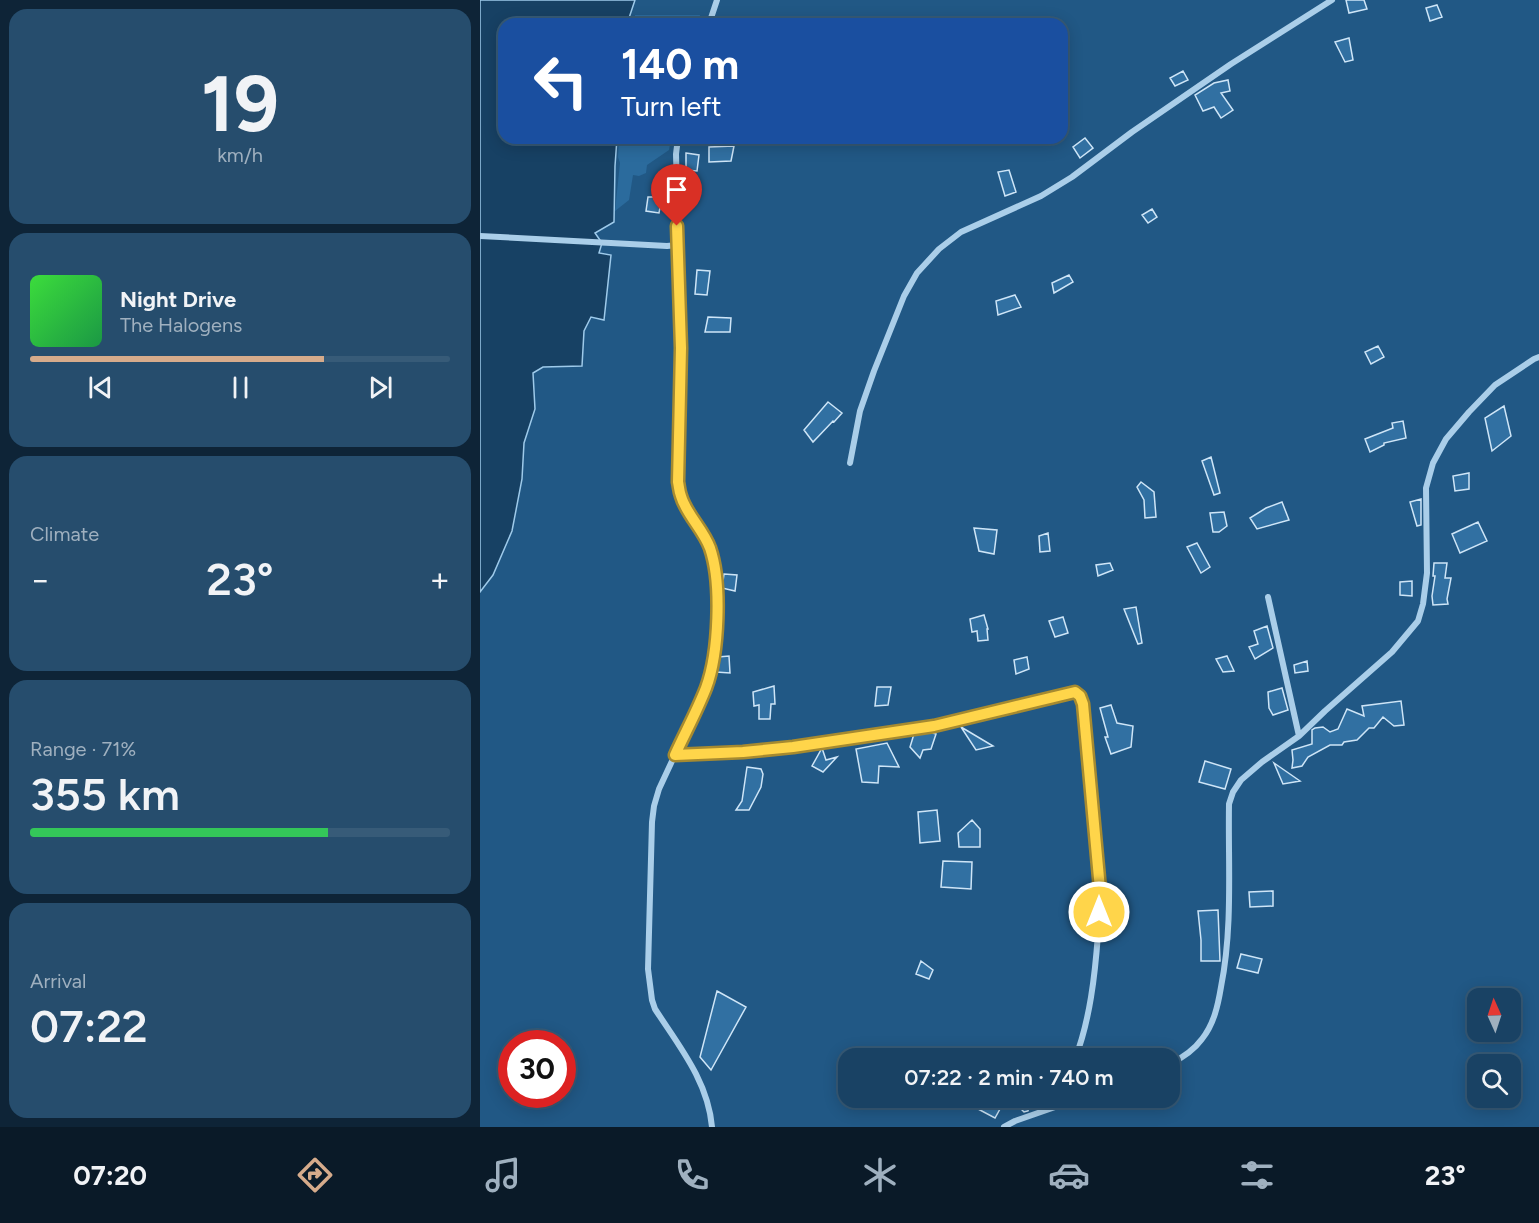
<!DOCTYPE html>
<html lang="en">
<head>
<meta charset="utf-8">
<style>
	body { margin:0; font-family:Figtree,sans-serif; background:#264d6d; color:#f1f3f6; height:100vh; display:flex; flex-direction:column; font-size:22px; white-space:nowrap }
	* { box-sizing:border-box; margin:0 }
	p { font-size:20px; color:#9fb0bf }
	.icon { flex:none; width:33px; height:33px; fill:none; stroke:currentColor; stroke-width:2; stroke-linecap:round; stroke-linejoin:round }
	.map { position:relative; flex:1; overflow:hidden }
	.drawer { display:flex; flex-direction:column; gap:9px; padding:9px; background:#0e2437; width:480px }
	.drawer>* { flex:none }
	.banner { position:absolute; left:18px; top:18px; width:570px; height:126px; border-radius:18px; box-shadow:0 3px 15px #0003,0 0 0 2px #375b78; background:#1a4fa0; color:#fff; overflow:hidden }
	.needle { width:39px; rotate:357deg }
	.buttons { position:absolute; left:987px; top:988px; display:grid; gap:12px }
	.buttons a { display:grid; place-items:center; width:54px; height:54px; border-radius:12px; background:#194264; box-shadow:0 3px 15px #0003,0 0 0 2px #375b78; font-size:30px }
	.speed { position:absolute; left:18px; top:1030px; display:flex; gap:12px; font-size:30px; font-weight:700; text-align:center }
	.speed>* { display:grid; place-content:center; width:78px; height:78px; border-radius:50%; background:#194264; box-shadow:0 3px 15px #0003,0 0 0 2px #375b78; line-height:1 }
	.speed .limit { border:9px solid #d22; background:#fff; color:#111 }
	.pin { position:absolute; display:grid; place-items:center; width:51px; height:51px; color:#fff; margin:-62px -26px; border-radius:50% 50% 50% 0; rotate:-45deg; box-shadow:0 0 6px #0007 }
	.pin .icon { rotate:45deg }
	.me { position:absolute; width:66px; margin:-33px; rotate:0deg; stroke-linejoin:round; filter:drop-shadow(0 0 4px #0008) }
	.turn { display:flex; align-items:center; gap:21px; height:126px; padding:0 24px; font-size:27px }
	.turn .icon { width:78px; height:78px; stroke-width:2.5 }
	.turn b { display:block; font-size:42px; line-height:51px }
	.big { font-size:45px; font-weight:600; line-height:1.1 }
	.drawer .widget { flex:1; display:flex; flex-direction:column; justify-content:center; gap:9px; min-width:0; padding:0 21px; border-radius:18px; background:#264d6d }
	.drawer .dial { align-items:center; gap:0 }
	.dial b { font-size:78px; line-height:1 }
	.song { display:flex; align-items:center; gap:18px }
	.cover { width:72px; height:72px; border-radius:9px; background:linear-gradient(135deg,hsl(120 70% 55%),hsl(140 70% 35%)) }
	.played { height:6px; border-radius:3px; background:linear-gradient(90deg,#d6ab8b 70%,#375b78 70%) }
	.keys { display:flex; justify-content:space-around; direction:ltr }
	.heat { display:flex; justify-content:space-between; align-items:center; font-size:33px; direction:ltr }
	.charge { height:9px; border-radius:4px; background:linear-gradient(90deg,#34c759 71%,#375b78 0) }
	.trip { position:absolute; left:358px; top:1048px; width:342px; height:60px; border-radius:18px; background:#194264; box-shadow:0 3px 15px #0003,0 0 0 2px #375b78; font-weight:600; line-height:60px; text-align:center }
	.dock { display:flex; height:96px; justify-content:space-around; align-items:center; background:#0a1a28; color:#9fb0bf }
	.dock .icon { width:42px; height:42px }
	.dock .current { color:#d6ab8b }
	.dock b { font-size:27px; color:#f1f3f6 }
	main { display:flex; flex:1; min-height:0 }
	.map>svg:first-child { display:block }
	.green { fill:#2b6b9d }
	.water { fill:#174164; stroke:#9ecaea; stroke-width:1.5 }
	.building { fill:#3170a2; stroke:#cee5f7; stroke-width:1.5 }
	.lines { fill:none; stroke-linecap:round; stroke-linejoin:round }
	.minor { stroke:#aacee9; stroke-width:6 }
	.route-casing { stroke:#a68a30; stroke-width:15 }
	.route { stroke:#ffd54a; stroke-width:10 }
</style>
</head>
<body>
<main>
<section class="drawer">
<div class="widget dial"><b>19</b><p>km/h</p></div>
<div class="widget">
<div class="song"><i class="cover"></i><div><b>Night Drive</b><p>The Halogens</p></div></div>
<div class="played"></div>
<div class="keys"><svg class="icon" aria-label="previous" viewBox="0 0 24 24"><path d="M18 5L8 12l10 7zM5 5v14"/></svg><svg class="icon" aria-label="pause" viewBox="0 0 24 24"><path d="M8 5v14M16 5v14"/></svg><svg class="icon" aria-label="next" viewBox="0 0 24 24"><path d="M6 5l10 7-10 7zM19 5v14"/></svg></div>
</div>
<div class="widget"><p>Climate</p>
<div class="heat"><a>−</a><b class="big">23°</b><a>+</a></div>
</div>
<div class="widget"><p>Range · 71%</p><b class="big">355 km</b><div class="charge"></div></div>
<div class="widget"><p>Arrival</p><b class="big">07:22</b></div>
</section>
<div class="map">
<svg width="1059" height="1127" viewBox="0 0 1059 1127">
	<rect width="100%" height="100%" fill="#215885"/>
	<path class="green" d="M155,15h65l-1,9h-72l1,-3 6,1z
		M139,138h52l-2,12 -22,15 -1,8 -7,3 -6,-1 -4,25 -14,11 5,-48 -2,-6z"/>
	<path class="water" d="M0,0h155l-8,24h-123v114h113l-2,28 -1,56 -19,11 7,10 -3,10 12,2 -7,65 -13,-3 -7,14 -2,35 -39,1 -10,6 2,36 -11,34 -2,36 -10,52 -19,44 -13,17z"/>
	<path class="building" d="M866,0h18l3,9 -18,4z
		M957,5l5,12 -12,4 -4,-13z
		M869,38l4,22 -8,2 -10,-20z
		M703,71l5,9 -13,6 -5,-8z
		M748,80l2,11 -9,2 12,17 -12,8 -7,-11 -11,4 -8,-16 19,-12z
		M605,138l8,10 -13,10 -7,-11z
		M254,146l-3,15 -22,1v-15z
		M206,153l13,2 -2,16 -11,-1z
		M529,170l7,22 -11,4 -7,-24z
		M168,197h14l-3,16 -13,-2z
		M672,209l5,8 -9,6 -6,-8z
		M217,270l13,1 -3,24 -12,-1z
		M589,275l4,7 -19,11 -2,-10z
		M535,295l6,12 -23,8 -2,-14z
		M228,317l23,1 -1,14h-25z
		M898,346l6,11 -13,7 -6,-12z
		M348,402l14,11 -8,9 -1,-1 -20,21 -9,-12z
		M1024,406l7,30 -19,15 -7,-33z
		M923,421l3,17 -22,5v2l-14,7 -5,-13 28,-11 -1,-5z
		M731,457l9,36 -6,2 -12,-34z
		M989,473v16l-14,2 -2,-15z
		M661,482l13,10 2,25 -11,1 -1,-18 -7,-13z
		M941,499v26l-4,1 -7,-24z
		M802,502l7,18 -32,9 -7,-11 16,-10z
		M744,512l3,14 -8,6h-6l-3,-19z
		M998,522l9,19 -27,12 -8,-19z
		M494,528l23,2 -3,24 -15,-3z
		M568,533l2,18 -10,1 -1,-16z
		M717,543l13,24 -9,6 -14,-26z
		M630,563l3,7 -15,6 -2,-11z
		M954,563h13l-2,15h6l-4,21 1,5 -15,1 -1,-9 3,-20h-2z
		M244,574l13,1 -2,16 -13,-3z
		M932,581v15l-12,-1v-13z
		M656,607l6,36 -4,1 -14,-35z
		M504,615l4,14h-1l1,11 -10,1 -1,-10 -5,1 -2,-13z
		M583,617l5,16 -13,4 -6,-16z
		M787,626l6,22 -18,11 -6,-12 9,-3 -4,-13z
		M249,656l1,17 -14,-1 2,-15z
		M747,656l7,15 -11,1 -7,-13z
		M547,657l2,12 -13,5 -2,-14z
		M827,661l1,10 -13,2 -1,-8z
		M294,686l1,18h-4l-1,15h-11v-14l-5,1 -1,-14z
		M397,687h14l-3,18 -13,1z
		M802,688l6,22 -15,5 -4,-7 -1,-16z
		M921,701l3,24 -10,1 -11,-9 -9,11h-5l-12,12 -13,2 -2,3h-12l-22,12 -6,9 -10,2 1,-8 -1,-10 20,-6v-14l3,-2 8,-1 7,5 8,-3 9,-20 17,7 -2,-10z
		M631,705l6,18 16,3 -2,21 -20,7 -6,-17h3l-8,-29z
		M481,727l32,19 -17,4z
		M449,732l7,2 -5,15 -8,1 -3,8 -10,-11 4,-13z
		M407,743l12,24 -20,-1 -1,17 -16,-1 -6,-33z
		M342,748l4,12 11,-3 -14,15 -11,-6z
		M725,761l26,8 -6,20 -26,-7z
		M794,763l26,18 -17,3z
		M267,767l14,2 2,5 -2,13 -12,23h-13l6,-9z
		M457,810l3,31 -20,2 -2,-31z
		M492,820l8,9v18h-21l-1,-14z
		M463,861l29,1 -1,27 -30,-2z
		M793,891v15l-23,1 -1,-15z
		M738,910l2,51h-19v-21l-3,-29z
		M761,954l21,5 -4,14 -21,-5z
		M441,961l12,9 -4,9 -13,-5z
		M237,991l29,16 -35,63 -11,-13z
		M498,1098h18l4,11 -5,9 -17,-9z
		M530,1098h21l-3,13 -4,1z"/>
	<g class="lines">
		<path class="minor" d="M229,24l8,-24
			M198,138l-2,16 5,194 -3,134c1,5 1,10 3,14 6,18 20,32 27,49 17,39 9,103 -2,143l-47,101 -5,17 -2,16 -4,147 4,31 3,9c24,37 53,72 57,118
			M0,236l187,10 10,-1
			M370,463l10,-52 14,-40 30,-75 13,-23 22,-24 22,-17 80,-36 31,-19 60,-45 99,-68 101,-64
			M788,597l31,139
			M195,755l68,-3 50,-5 141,-21 135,-33c5,0 9,0 11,4 6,10 7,46 8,59 5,59 14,119 10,178 -3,41 -8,86 -23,125
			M690,1064c12,-6 24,-14 32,-25 12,-15 16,-34 19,-52 12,-60 7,-122 8,-183l4,-12 8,-12 21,-18 37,-26 26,-25 67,-59 26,-31 5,-17 4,-31 -1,-85 7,-25 13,-24 23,-27 26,-27 39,-26 5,-2
			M577,1106l3,-8
			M524,1127l11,-6 66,-23"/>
	</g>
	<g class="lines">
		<defs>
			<path id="route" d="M197,226l4,122 -3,134c1,4 1,9 3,14 5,18 22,33 29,52 12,35 9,105 -4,140 -9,23 -21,45 -31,67l68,-3 50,-5 141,-21 141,-34 5,4 3,8 17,185 -1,23"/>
		</defs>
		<use href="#route" class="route-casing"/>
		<use href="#route" class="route"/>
	</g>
</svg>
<div class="buttons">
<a><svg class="needle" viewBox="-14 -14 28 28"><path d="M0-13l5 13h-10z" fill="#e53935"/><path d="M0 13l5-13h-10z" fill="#9fb0bf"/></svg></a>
<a><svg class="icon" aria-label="search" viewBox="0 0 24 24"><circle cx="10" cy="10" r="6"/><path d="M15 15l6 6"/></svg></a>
</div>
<div class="speed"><div class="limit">30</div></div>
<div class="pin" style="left:197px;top:226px;background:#d93025"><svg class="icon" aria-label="arrive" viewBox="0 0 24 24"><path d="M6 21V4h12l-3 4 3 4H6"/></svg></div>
<svg class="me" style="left:619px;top:912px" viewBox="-20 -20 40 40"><circle r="17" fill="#ffd54a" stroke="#fff" stroke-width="3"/><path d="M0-11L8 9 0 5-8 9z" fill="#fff"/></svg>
<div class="trip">07:22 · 2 min · 740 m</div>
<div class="banner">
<div class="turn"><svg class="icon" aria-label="left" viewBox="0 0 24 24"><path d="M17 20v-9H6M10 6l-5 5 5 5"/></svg><div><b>140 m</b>Turn left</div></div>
</div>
</div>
</main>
<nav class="dock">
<b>07:20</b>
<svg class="icon current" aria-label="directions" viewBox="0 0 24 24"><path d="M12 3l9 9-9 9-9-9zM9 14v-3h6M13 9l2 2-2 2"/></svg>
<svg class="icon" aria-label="music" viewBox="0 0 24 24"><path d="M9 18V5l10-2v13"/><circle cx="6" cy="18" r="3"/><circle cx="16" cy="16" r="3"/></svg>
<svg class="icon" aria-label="phone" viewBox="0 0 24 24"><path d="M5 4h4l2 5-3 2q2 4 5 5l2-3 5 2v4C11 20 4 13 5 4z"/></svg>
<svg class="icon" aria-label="climate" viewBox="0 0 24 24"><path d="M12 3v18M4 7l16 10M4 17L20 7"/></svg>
<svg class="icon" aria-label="car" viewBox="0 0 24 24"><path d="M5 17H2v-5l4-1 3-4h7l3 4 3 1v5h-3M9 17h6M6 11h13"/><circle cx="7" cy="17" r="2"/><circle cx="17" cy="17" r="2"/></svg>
<svg class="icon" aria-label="filters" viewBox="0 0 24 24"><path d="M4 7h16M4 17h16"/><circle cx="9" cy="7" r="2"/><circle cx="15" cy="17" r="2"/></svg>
<b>23°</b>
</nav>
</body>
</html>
